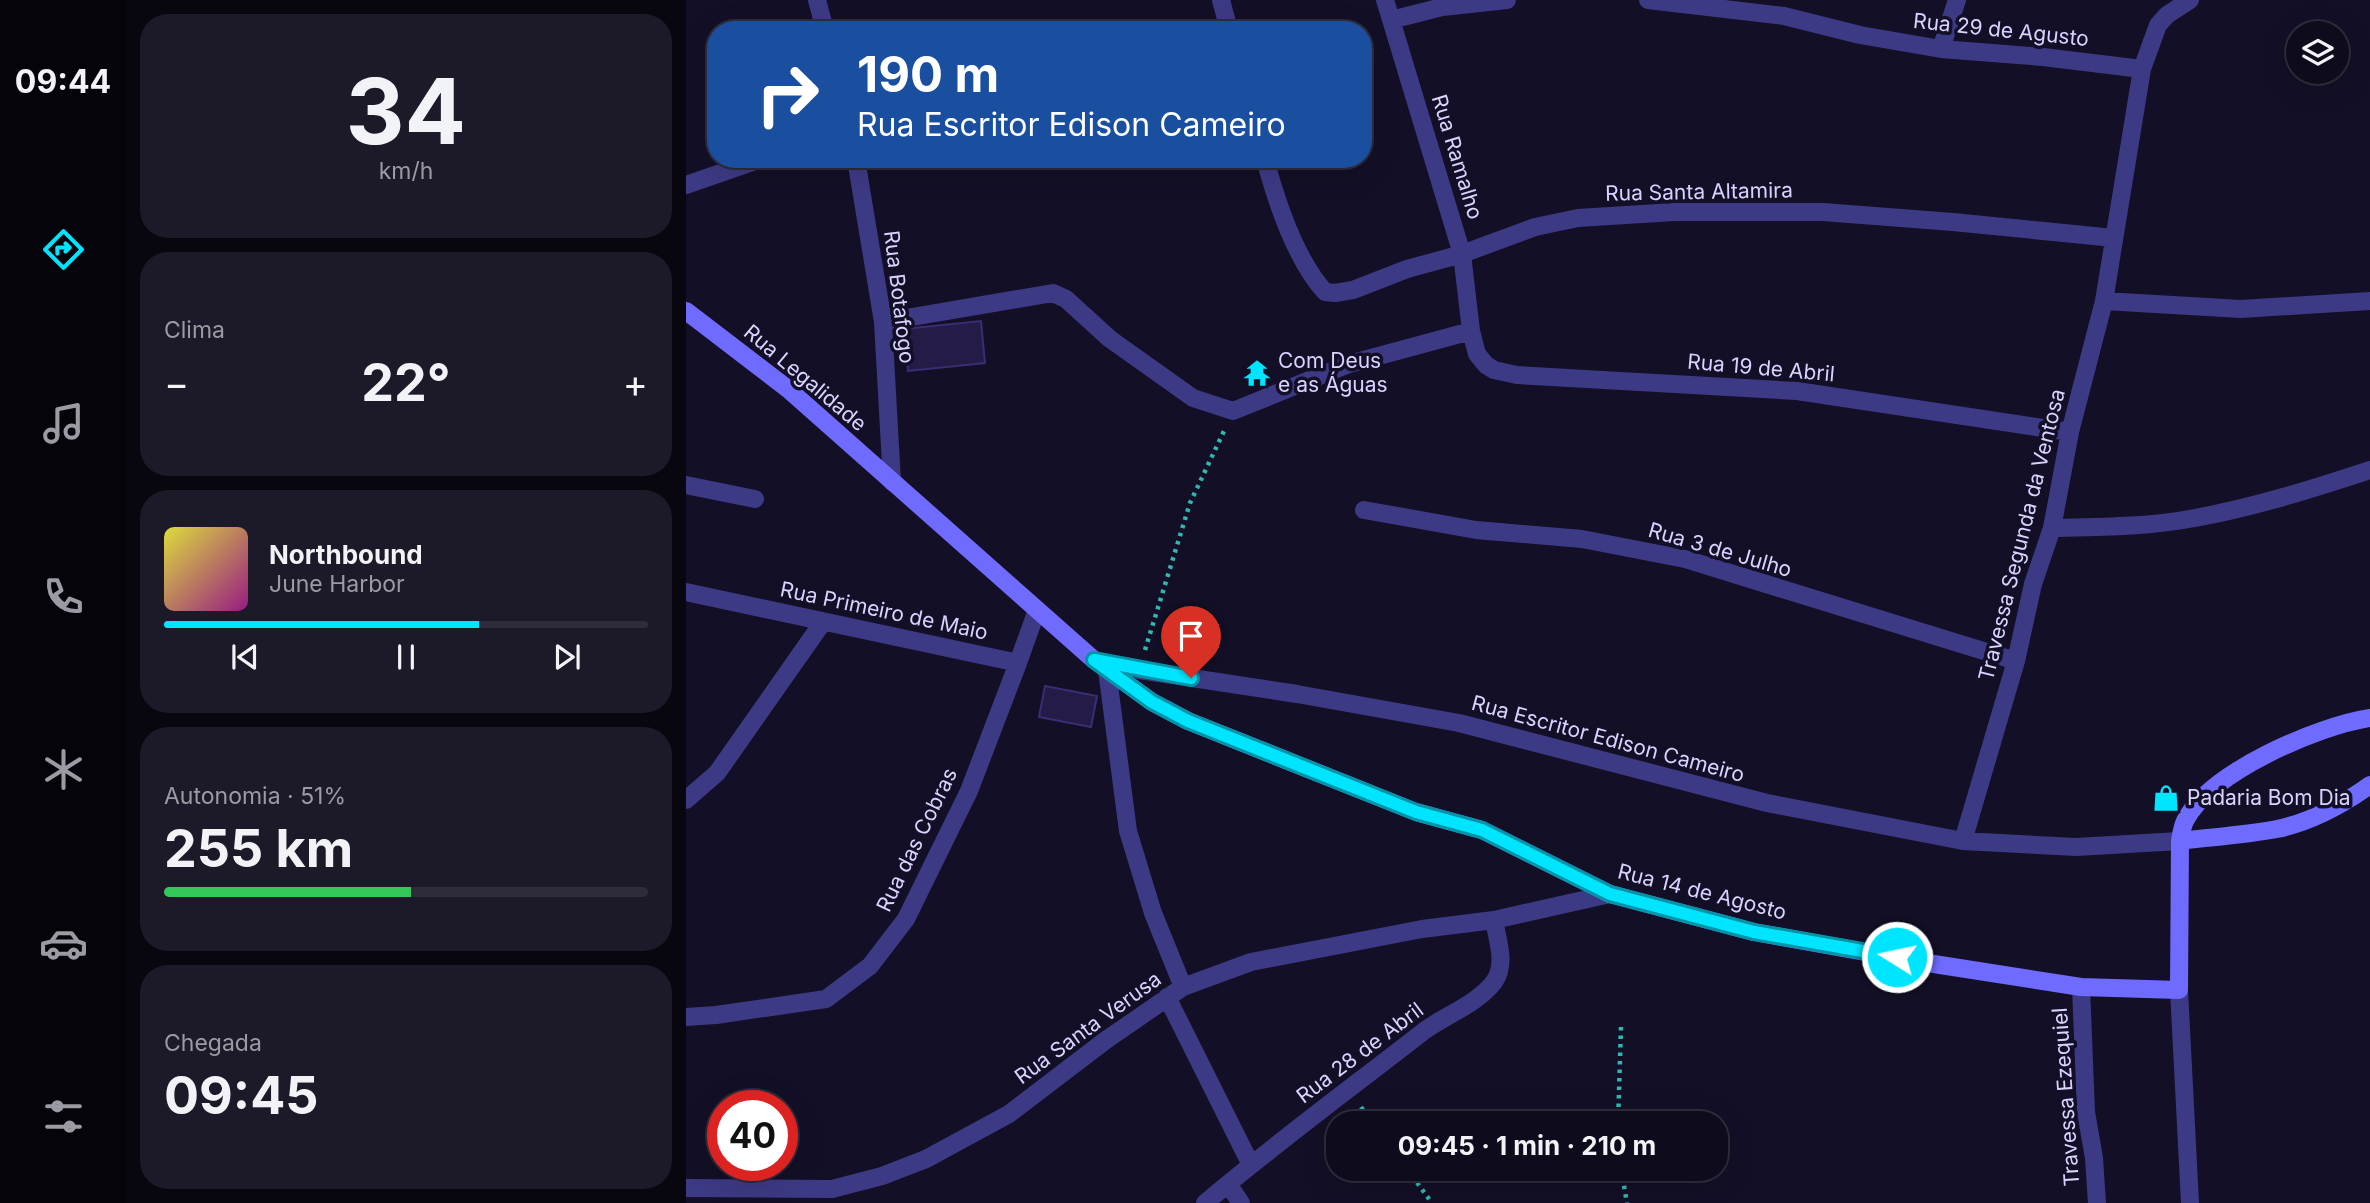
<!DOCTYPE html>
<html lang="pt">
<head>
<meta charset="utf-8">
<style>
	body { margin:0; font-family:Inter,sans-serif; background:#1c1929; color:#f1f3f6; height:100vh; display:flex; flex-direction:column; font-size:26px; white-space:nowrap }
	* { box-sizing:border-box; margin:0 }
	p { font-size:23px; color:#9b9ba3 }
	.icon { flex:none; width:38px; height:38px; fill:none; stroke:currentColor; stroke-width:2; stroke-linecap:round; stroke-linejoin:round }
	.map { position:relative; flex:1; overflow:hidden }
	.side { display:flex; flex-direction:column; gap:14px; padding:14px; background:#08060f; width:560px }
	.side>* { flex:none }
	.hud { position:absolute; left:21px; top:21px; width:665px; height:147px; border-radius:28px; box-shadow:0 7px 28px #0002,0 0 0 2px #2e2b3b; background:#1a4fa0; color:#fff; overflow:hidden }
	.controls { position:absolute; left:1600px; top:21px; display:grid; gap:14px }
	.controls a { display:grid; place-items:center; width:63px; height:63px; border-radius:50%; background:#0e0b1c; box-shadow:0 7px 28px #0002,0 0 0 2px #2e2b3b; font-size:35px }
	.speed { position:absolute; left:21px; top:1090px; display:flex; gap:14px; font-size:35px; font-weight:700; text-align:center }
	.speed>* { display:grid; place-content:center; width:91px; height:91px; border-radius:50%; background:#0e0b1c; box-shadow:0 7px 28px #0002,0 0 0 2px #2e2b3b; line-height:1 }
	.speed .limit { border:10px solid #d22; background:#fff; color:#111 }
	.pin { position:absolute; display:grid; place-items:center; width:60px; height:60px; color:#fff; margin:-72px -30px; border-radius:50% 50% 50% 0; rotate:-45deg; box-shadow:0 0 7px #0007 }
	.pin .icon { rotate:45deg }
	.me { position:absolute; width:77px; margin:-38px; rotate:280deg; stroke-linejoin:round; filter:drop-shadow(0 0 5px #0008) }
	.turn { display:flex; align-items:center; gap:24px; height:147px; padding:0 35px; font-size:32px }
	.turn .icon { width:91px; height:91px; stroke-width:2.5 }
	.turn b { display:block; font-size:49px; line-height:60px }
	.big { font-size:52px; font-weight:700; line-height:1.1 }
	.side .widget { flex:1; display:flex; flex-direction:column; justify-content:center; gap:10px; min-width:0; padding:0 24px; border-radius:28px; background:#1c1929 }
	.side .dial { align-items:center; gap:0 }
	.dial b { font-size:91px; line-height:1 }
	.song { display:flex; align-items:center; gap:21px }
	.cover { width:84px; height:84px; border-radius:10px; background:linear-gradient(135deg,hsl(60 70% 55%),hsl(310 70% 35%)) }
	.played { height:7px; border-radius:4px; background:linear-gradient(90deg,#00e5ff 65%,#2e2b3b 65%) }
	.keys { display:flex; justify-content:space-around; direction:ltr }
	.heat { display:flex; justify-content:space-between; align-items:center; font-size:38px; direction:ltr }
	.charge { height:10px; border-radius:5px; background:linear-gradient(90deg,#34c759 51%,#2e2b3b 0) }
	.trip { position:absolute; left:640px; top:1111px; width:402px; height:70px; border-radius:28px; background:#0e0b1c; box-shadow:0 7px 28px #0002,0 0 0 2px #2e2b3b; font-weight:700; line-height:70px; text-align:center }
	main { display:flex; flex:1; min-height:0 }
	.tabs { display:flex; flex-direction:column; width:126px; justify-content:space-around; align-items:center; background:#06040b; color:#9b9ba3 }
	.tabs .icon { width:49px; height:49px }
	.tabs .active { color:#00e5ff }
	.tabs b { font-size:32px; color:#f1f3f6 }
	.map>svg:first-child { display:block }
	.building { fill:#241b47; stroke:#3b2d73; stroke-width:2 }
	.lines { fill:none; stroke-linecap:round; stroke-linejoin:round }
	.path { stroke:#2fb8b0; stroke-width:4.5; stroke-dasharray:3.5 5; stroke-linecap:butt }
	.street { stroke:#3d3a85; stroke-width:18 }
	.secondary { stroke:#6f6bff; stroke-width:18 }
	.route-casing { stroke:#0095a6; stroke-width:18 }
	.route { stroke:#00e5ff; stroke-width:12 }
	.labels { text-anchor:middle; stroke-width:7; stroke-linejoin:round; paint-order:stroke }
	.street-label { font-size:21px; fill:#d9d4ff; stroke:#130f26 }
	.poi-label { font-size:21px; fill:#d9d4ff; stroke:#130f26; text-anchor:start }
</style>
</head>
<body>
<main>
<nav class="tabs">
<b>09:44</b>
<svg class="icon active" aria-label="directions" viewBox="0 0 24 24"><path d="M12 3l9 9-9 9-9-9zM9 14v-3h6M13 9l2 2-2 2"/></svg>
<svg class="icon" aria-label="music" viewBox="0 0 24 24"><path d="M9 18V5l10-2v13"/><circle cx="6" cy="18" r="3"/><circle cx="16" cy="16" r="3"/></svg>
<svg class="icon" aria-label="phone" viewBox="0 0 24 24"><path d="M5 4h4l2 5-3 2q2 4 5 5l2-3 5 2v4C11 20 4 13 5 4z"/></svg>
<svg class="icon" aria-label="climate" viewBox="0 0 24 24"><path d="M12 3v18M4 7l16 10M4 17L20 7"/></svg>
<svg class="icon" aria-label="car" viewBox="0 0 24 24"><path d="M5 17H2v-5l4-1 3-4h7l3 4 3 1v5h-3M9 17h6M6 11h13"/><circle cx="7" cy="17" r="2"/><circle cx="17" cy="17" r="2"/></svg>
<svg class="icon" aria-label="filters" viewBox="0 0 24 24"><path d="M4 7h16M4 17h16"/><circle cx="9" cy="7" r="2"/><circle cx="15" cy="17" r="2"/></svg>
</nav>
<section class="side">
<div class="widget dial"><b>34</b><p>km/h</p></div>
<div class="widget"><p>Clima</p>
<div class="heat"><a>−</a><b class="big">22°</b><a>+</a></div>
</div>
<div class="widget">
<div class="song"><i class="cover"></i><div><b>Northbound</b><p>June Harbor</p></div></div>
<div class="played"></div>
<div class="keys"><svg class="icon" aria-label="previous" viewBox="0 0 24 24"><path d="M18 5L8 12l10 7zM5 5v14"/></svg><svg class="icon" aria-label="pause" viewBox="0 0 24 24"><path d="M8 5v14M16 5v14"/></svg><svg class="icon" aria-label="next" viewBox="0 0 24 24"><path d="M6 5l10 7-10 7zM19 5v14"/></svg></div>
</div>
<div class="widget"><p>Autonomia · 51%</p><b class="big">255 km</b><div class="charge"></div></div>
<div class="widget"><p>Chegada</p><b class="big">09:45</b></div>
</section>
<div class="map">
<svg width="1684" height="1203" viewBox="0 0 1684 1203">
	<rect width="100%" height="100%" fill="#130f26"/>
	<path class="building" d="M295,321l4,42 -77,8 -4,-42z
		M359,686l52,10 -6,31 -52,-10z"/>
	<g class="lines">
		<path class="path" d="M459,650l45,-147 34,-72
			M675,1107l12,17
			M932,1124l3,-97
			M721,1169l25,34
			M935,1169l6,34"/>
		<path class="street" d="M131,0l8,30
			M535,0l8,30
			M699,0l77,254 9,77 6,23 9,11 8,5 23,5 280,16 273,41
			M962,0l136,16 76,19 81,14 102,8 99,12
			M705,20l51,-13 65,-7
			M1255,49l16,-49
			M170,159l27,163 9,160
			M579,159c11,41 31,101 60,133l10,1 18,-3 54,-21 55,-15 73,-27 43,-9 96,-6h149l130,10 161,16
			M0,185l75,-26
			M1418,301l137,8 129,-8
			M197,322l170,-29 13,6 44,40 83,59 40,13 116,-47 122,-33
			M0,485l69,14
			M678,510l112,20 106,9 103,20 331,102
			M1366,528c47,-1 96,-1 143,-10 60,-11 117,-29 175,-48
			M0,592l332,71 19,-53
			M408,660l45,10 158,24 162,29 308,80 196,38 113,6 104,-6
			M421,670l21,161 25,82 30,74
			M0,800l31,-27 106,-151
			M1277,841l53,-180 17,-77 19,-56 18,-96 34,-131 38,-232 16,-44 9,-10 23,-15
			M1395,987l5,125 8,46 3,45
			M1493,990l11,213
			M481,997l84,168
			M0,1017l30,-2 110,-16 44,-33 36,-47 63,-128 49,-128
			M542,1184l13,19
			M0,1188l146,1 50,-13 44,-17 83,-45 97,-74 77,-53 68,-25 171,-33 72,-9 116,-26
			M519,1203c71,-60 146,-115 219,-172 22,-16 53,-27 70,-49 13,-18 3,-43 0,-62"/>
		<path class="secondary" d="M0,311l102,78 306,271 58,42 36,19 228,91 66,18 128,64 144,38 167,30 160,25 98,3 1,-149c1,-6 2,-14 5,-20 24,-49 133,-95 185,-103
			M1494,841c32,-4 65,-6 97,-12 34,-7 65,-24 93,-44"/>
	</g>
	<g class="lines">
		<defs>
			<path id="route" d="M505,678l-97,-18 58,42 36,19 228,91 66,18 128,64 144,38 143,25"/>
		</defs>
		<use href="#route" class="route-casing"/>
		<use href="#route" class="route"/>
	</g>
	<defs>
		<symbol id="temple-bare" viewBox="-9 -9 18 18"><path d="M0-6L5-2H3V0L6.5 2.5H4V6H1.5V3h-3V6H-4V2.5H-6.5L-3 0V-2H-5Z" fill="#00e5ff" stroke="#130f26" stroke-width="2.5" paint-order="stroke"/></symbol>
		<symbol id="shop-bare" viewBox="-9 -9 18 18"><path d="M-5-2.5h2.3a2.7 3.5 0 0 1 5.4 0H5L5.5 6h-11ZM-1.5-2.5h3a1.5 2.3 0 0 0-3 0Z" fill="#00e5ff" stroke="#130f26" stroke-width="2.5" paint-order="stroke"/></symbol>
	</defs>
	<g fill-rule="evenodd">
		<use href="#temple-bare" x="552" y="354" width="38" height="38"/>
		<use href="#shop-bare" x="1461" y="779" width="38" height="38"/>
	</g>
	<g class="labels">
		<g class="street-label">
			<text transform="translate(1315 30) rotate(6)" y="7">Rua 29 de Agusto</text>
			<text transform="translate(771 157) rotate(73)" y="7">Rua Ramalho</text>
			<text transform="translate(1013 192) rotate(-1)" y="7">Rua Santa Altamira</text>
			<text transform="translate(213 297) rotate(83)" y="7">Rua Botafogo</text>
			<text transform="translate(1075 368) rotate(5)" y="7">Rua 19 de Abril</text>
			<text transform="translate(119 378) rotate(40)" y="7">Rua Legalidade</text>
			<text transform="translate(1336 535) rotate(-76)" y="7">Travessa Segunda da Ventosa</text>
			<text transform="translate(1034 550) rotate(16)" y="7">Rua 3 de Julho</text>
			<text transform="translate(198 611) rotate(12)" y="7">Rua Primeiro de Maio</text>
			<text transform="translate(922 739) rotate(15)" y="7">Rua Escritor Edison Cameiro</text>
			<text transform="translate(231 840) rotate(-64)" y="7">Rua das Cobras</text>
			<text transform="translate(1016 892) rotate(14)" y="7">Rua 14 de Agosto</text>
			<text transform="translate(402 1028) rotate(-36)" y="7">Rua Santa Verusa</text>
			<text transform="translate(674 1053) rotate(-37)" y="7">Rua 28 de Abril</text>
			<text transform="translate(1380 1097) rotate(-94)" y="7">Travessa Ezequiel</text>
		</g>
		<g class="poi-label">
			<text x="592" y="368">Com Deus<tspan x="592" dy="24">e as Águas</tspan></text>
			<text x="1501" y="805">Padaria Bom Dia</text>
		</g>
	</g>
</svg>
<div class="controls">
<a><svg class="icon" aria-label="layers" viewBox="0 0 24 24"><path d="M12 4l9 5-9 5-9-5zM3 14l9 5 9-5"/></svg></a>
</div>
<div class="speed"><div class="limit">40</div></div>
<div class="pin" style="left:505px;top:678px;background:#d93025"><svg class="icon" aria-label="arrive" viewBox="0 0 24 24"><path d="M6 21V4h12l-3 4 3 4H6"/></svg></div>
<svg class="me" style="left:1211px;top:957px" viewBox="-20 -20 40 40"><circle r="17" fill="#00e5ff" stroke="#fff" stroke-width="3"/><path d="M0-11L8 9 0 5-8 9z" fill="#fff"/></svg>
<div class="trip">09:45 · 1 min · 210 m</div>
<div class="hud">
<div class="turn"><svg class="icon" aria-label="right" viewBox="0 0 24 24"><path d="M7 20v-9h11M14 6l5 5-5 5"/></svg><div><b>190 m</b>Rua Escritor Edison Cameiro</div></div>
</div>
</div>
</main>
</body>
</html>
